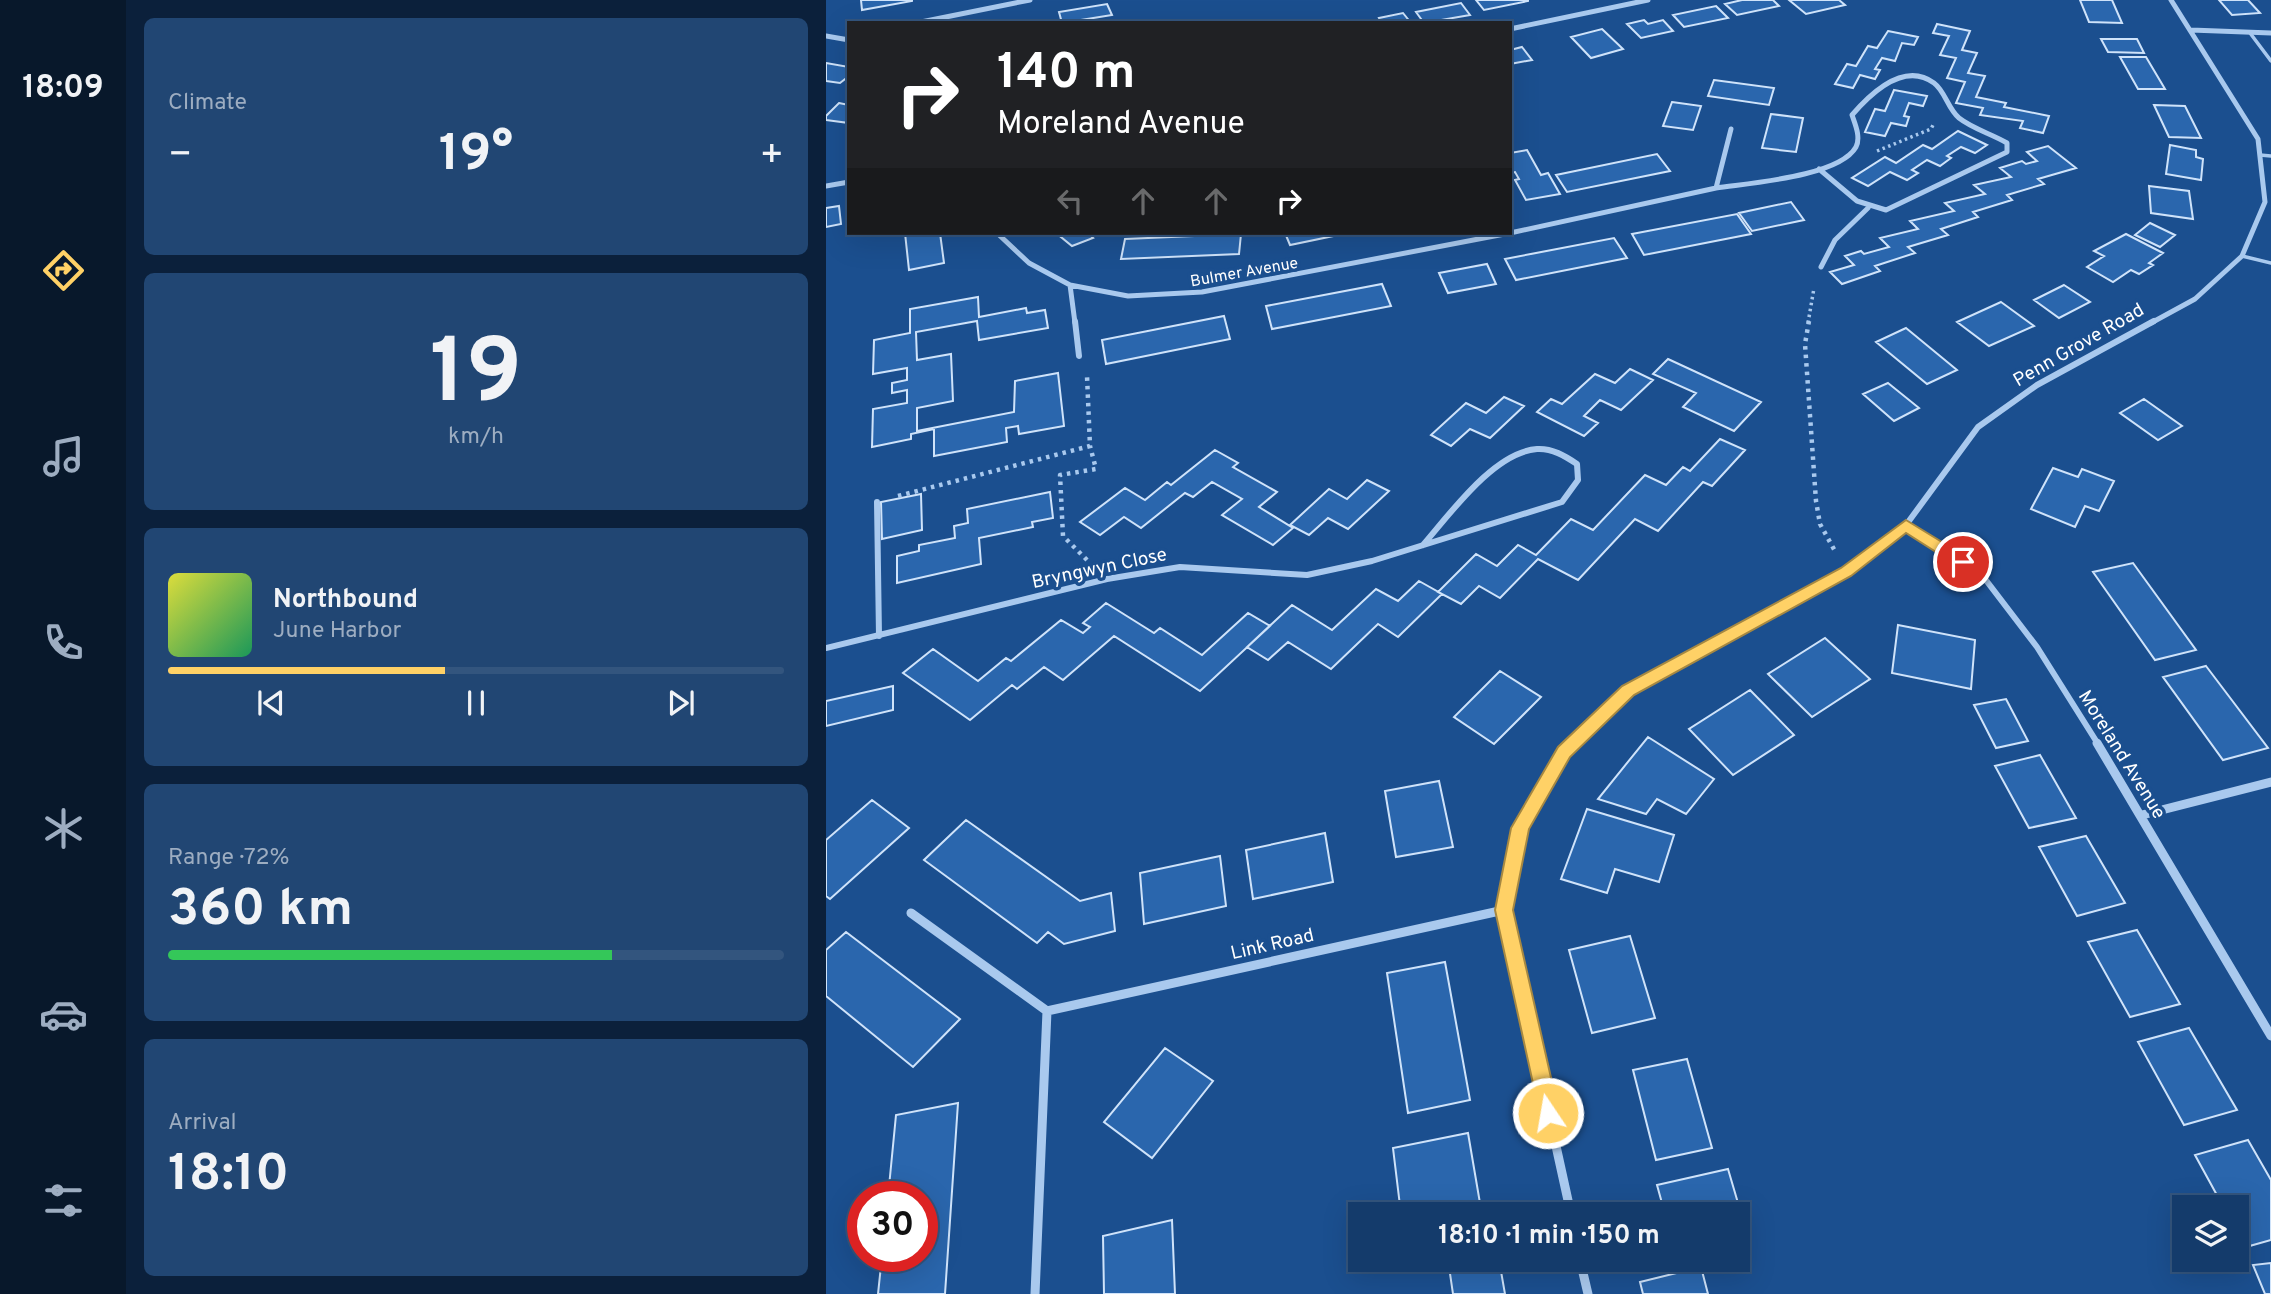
<!DOCTYPE html>
<html lang="en">
<head>
<meta charset="utf-8">
<style>
	body { margin:0; font-family:Overpass,sans-serif; background:#214673; color:#f1f3f6; height:100vh; display:flex; flex-direction:column; font-size:26px; white-space:nowrap }
	* { box-sizing:border-box; margin:0 }
	p { font-size:23px; color:#9dadc1 }
	.icon { flex:none; width:38px; height:38px; fill:none; stroke:currentColor; stroke-width:2; stroke-linecap:round; stroke-linejoin:round }
	.map { position:relative; flex:1; overflow:hidden }
	.panel { display:flex; flex-direction:column; gap:18px; padding:18px; background:#0b203b; width:700px }
	.panel>* { flex:none }
	.top-card { position:absolute; left:21px; top:21px; width:665px; height:214px; border-radius:0px; box-shadow:0 7px 28px #0002,0 0 0 2px #33557e; background:#202124; color:#fff; overflow:hidden }
	.buttons { position:absolute; left:1346px; top:1195px; display:grid; gap:14px }
	.buttons a { display:grid; place-items:center; width:77px; height:77px; border-radius:0px; background:#143b6b; box-shadow:0 7px 28px #0002,0 0 0 2px #33557e; font-size:35px }
	.speed { position:absolute; left:21px; top:1181px; display:flex; gap:14px; font-size:35px; font-weight:700; text-align:center }
	.speed>* { display:grid; place-content:center; width:91px; height:91px; border-radius:50%; background:#143b6b; box-shadow:0 7px 28px #0002,0 0 0 2px #33557e; line-height:1 }
	.speed .limit { border:10px solid #d22; background:#fff; color:#111 }
	.pin { position:absolute; display:grid; place-items:center; width:60px; height:60px; color:#fff; margin:-30px; border:4px solid #fff; border-radius:50%; box-shadow:0 2px 7px #0007 }
	.me { position:absolute; width:77px; margin:-38px; rotate:348deg; stroke-linejoin:round; filter:drop-shadow(0 0 5px #0008) }
	.turn { display:flex; align-items:center; gap:24px; height:147px; padding:0 35px; font-size:32px }
	.turn .icon { width:91px; height:91px; stroke-width:2.5 }
	.turn b { display:block; font-size:49px; line-height:60px }
	.lanes { display:flex; align-items:center; height:66px; padding:0 35px; background:#0003; justify-content:center; gap:35px; direction:ltr }
	.lanes .off { opacity:.35 }
	.big { font-size:52px; font-weight:700; line-height:1.1 }
	.panel .card { flex:1; display:flex; flex-direction:column; justify-content:center; gap:10px; min-width:0; padding:0 24px; border-radius:10px; background:#214673 }
	.panel .dial { align-items:center; gap:0 }
	.dial b { font-size:91px; line-height:1 }
	.song { display:flex; align-items:center; gap:21px }
	.cover { width:84px; height:84px; border-radius:10px; background:linear-gradient(135deg,hsl(60 70% 55%),hsl(150 70% 35%)) }
	.played { height:7px; border-radius:4px; background:linear-gradient(90deg,#ffd166 45%,#33557e 45%) }
	.keys { display:flex; justify-content:space-around; direction:ltr }
	.heat { display:flex; justify-content:space-between; align-items:center; font-size:38px; direction:ltr }
	.charge { height:10px; border-radius:5px; background:linear-gradient(90deg,#34c759 72%,#33557e 0) }
	.trip { position:absolute; left:522px; top:1202px; width:402px; height:70px; border-radius:0px; background:#143b6b; box-shadow:0 7px 28px #0002,0 0 0 2px #33557e; font-weight:700; line-height:70px; text-align:center }
	main { display:flex; flex:1; min-height:0 }
	.tab-bar { display:flex; flex-direction:column; width:126px; justify-content:space-around; align-items:center; background:#08182b; color:#9dadc1 }
	.tab-bar .icon { width:49px; height:49px }
	.tab-bar .selected { color:#ffd166 }
	.tab-bar b { font-size:32px; color:#f1f3f6 }
	.map>svg:first-child { display:block }
	.building { fill:#2a66ad; stroke:#cfe3fa; stroke-width:2 }
	.lines { fill:none; stroke-linecap:round; stroke-linejoin:round }
	.path-far1 { stroke:#a9c9ee; stroke-width:3.5; stroke-dasharray:2.5 3.5; stroke-linecap:butt }
	.path { stroke:#a9c9ee; stroke-width:4.5; stroke-dasharray:3.5 5; stroke-linecap:butt }
	.service { stroke:#a9c9ee; stroke-width:3.5 }
	.minor-far2 { stroke:#a9c9ee; stroke-width:5 }
	.minor-far1 { stroke:#a9c9ee; stroke-width:6 }
	.minor { stroke:#a9c9ee; stroke-width:9 }
	.route { fill:#ffd166; stroke:#a68842; stroke-width:2 }
	.labels { text-anchor:middle; stroke-width:7; stroke-linejoin:round; paint-order:stroke }
	.far-street-label { font-size:16px; fill:#fff; stroke:#1b4f8f }
	.street-label { font-size:19px; fill:#fff; stroke:#1b4f8f }
</style>
</head>
<body>
<main>
<nav class="tab-bar">
<b>18:09</b>
<svg class="icon selected" aria-label="directions" viewBox="0 0 24 24"><path d="M12 3l9 9-9 9-9-9zM9 14v-3h6M13 9l2 2-2 2"/></svg>
<svg class="icon" aria-label="music" viewBox="0 0 24 24"><path d="M9 18V5l10-2v13"/><circle cx="6" cy="18" r="3"/><circle cx="16" cy="16" r="3"/></svg>
<svg class="icon" aria-label="phone" viewBox="0 0 24 24"><path d="M5 4h4l2 5-3 2q2 4 5 5l2-3 5 2v4C11 20 4 13 5 4z"/></svg>
<svg class="icon" aria-label="climate" viewBox="0 0 24 24"><path d="M12 3v18M4 7l16 10M4 17L20 7"/></svg>
<svg class="icon" aria-label="car" viewBox="0 0 24 24"><path d="M5 17H2v-5l4-1 3-4h7l3 4 3 1v5h-3M9 17h6M6 11h13"/><circle cx="7" cy="17" r="2"/><circle cx="17" cy="17" r="2"/></svg>
<svg class="icon" aria-label="filters" viewBox="0 0 24 24"><path d="M4 7h16M4 17h16"/><circle cx="9" cy="7" r="2"/><circle cx="15" cy="17" r="2"/></svg>
</nav>
<section class="panel">
<div class="card"><p>Climate</p>
<div class="heat"><a>−</a><b class="big">19°</b><a>+</a></div>
</div>
<div class="card dial"><b>19</b><p>km/h</p></div>
<div class="card">
<div class="song"><i class="cover"></i><div><b>Northbound</b><p>June Harbor</p></div></div>
<div class="played"></div>
<div class="keys"><svg class="icon" aria-label="previous" viewBox="0 0 24 24"><path d="M18 5L8 12l10 7zM5 5v14"/></svg><svg class="icon" aria-label="pause" viewBox="0 0 24 24"><path d="M8 5v14M16 5v14"/></svg><svg class="icon" aria-label="next" viewBox="0 0 24 24"><path d="M6 5l10 7-10 7zM19 5v14"/></svg></div>
</div>
<div class="card"><p>Range · 72%</p><b class="big">360 km</b><div class="charge"></div></div>
<div class="card"><p>Arrival</p><b class="big">18:10</b></div>
</section>
<div class="map">
<svg width="1445" height="1294" viewBox="0 0 1445 1294">
	<rect width="100%" height="100%" fill="#1b4f8f"/>
	<path class="building" d="M35,0h51v1l-50,9z
		M650,0h52v1l-44,9z
		M916,0h31l6,6 -42,9 -12,-11z
		M963,0h50l6,5 -39,9z
		M1254,0h32l10,23 -33,-1z
		M1393,0h29l12,13 -28,2z
		M635,3l9,12 -46,8 -8,-11z
		M281,4l5,11 -50,8 -3,-11z
		M890,6l12,12 -44,9 -11,-12z
		M577,13l8,10h-29l-3,-5z
		M818,20l4,4 15,-4 10,11 -32,7 -14,-14z
		M1111,24l33,7 -8,19 15,3 -9,20 17,3 -9,21 30,6 -2,4 45,9 -6,17 -23,-5 3,-7 -43,-6 3,-7 -27,-5 9,-21 -18,-4 9,-20 -16,-3 9,-19 -16,-3z
		M776,29l21,20 -32,9 -20,-21z
		M1062,31l30,6 -4,8 -12,-2 -7,18 -13,-3 -7,11 5,1 -5,9 -15,-4 -7,13 -18,-4 12,-20 9,2 12,-20 9,2z
		M1275,39h36l7,14 -36,-1z
		M696,47l10,13 -22,4v-14z
		M1294,57h26l19,32h-27z
		M0,63l23,4v9l-9,7 -14,-2z
		M888,80l60,8 -5,17 -61,-9z
		M1068,90l33,6 -4,10 -14,-3 -5,13 5,1 -3,9 -15,-3 -6,13 -20,-4 10,-23 10,2z
		M846,102l29,4 -8,24 -30,-4z
		M13,103l10,2v18l-23,-3v-4z
		M1328,105l31,1 16,32 -32,-1z
		M945,114l32,4 -7,34 -34,-4z
		M1132,131l29,14 -12,8 -14,-6 -14,9 4,2 -11,8 -13,-6 -15,10 6,3 -11,7 -17,-8 -22,14 -16,-8 33,-21 11,6 27,-18 9,4z
		M1344,145l26,5v7l7,2 -2,21 -35,-6z
		M1222,146l28,22 -38,11 6,5 -37,11 5,5 -39,12 5,5 -37,12 7,6 -40,12 7,6 -40,13 5,5 -38,13 -12,-12 24,-7 -9,-9 16,-5 3,3 25,-7 -9,-9 38,-9 -8,-8 44,-10 -9,-8 40,-9 -11,-9 37,-8 -11,-9 22,-7 4,3 11,-3 -10,-9z
		M701,150l14,25 7,-2 12,21 -34,6 -11,-20 4,-1 -4,-7 -5,1v-20z
		M831,154l13,17 -103,21 -11,-17z
		M1323,186l40,5 4,28 -42,-6z
		M965,202l13,18 -52,11 -13,-18z
		M13,206l2,18 -15,3v-19z
		M911,214l14,20 -107,21 -12,-21z
		M1324,223l25,12 -15,12 -25,-12z
		M79,233h35l4,30 -35,7z
		M230,233h31l6,5 -21,8z
		M459,233h63l-58,12z
		M415,234l-2,20 -118,5 4,-20z
		M1300,234l37,19 -14,10 4,2 -14,9 -8,-4 -18,12 -26,-15 17,-11 -10,-5z
		M788,238l13,20 -111,22 -11,-21z
		M661,264l9,20 -48,9 -9,-20z
		M556,284l9,22 -119,23 -6,-23z
		M1238,285l26,17 -31,16 -25,-18z
		M152,297l1,20 47,-9 1,5 18,-3 3,18 -69,12 -2,-19 -61,11 1,28 34,-6 2,47 -36,7v23l97,-19 1,-31 43,-8 6,53 -45,8 -1,-8 -12,2 1,14 -73,14v-27l-23,5v5l-39,8 1,-38 34,-6v-13l-15,3v-10l15,-3v-12l-34,6 1,-34 36,-7v-24z
		M1175,302l33,24 -45,20 -32,-24z
		M398,316l6,23 -124,25 -4,-24z
		M1080,328l51,42 -30,14 -51,-42z
		M842,359l93,43 -27,29 -51,-24 13,-14 -43,-19z
		M804,369l23,11 -32,30 -21,-10 -16,16 14,7 -14,13 -47,-24 14,-13 11,5 33,-30 20,9z
		M1062,383l31,25 -25,13 -31,-27z
		M678,397l20,9 -34,32 -20,-9 -19,17 -20,-11 35,-32 20,10z
		M1318,399l38,27 -24,14 -38,-27z
		M894,439l25,11 -33,36 -9,-4 -45,49 -23,-12 -57,61 -40,-21 -38,39 -21,-12 -18,18 -23,-12 38,-38 21,12 21,-21 18,10 35,-36 22,11 52,-55 21,10 17,-18 7,4z
		M389,450l23,13 -5,4 44,25 -18,15 34,21 -20,17 -51,-30 20,-16 -30,-17 -19,15 -8,-4 -44,35 -17,-11 -24,18 -20,-13 45,-34 20,12 22,-18 4,3z
		M1227,468l25,9 4,-8 32,12 -15,30 -14,-5 -10,21 -44,-18z
		M541,480l22,11 -41,38 -20,-11 -19,17 -19,-10 39,-36 18,10z
		M224,492l3,26 -21,4 1,5 -54,11 2,26 -84,19v-27l22,-5v-6l36,-7 -1,-12 14,-3 -1,-14z
		M95,494l1,36 -40,9 -1,-37z
		M1307,563l63,87 -41,10 -62,-88z
		M593,581l23,13 -44,43 -20,-13 -47,45 -43,-27 -20,18 -21,-13 45,-42 40,25 44,-41 22,12z
		M280,603l48,30 6,-5 42,27 46,-42 22,13 -70,65 -86,-55 -51,44 -19,-13 -27,22 -5,-4 -42,35 -67,-47 30,-24 45,32 28,-23 5,3 50,-41 22,13 7,-6 -7,-4z
		M1072,625l77,15 -4,49 -79,-16z
		M999,638l45,41 -58,38 -44,-43z
		M1380,666l62,82 -45,12 -60,-83z
		M674,671l41,26 -47,47 -40,-27z
		M67,686v24l-67,16v-25z
		M924,690l44,45 -61,40 -44,-46z
		M1180,699l22,42 -32,7 -22,-43z
		M822,737l66,42 -28,35 -29,-15 -11,15 -48,-15z
		M1214,755l36,63 -47,10 -34,-62z
		M613,781l14,66 -57,10 -11,-66z
		M46,800l37,28 -79,71 -4,-3v-56z
		M761,809l87,26 -15,47 -44,-13 -8,24 -46,-14z
		M140,820l114,81 31,-8 4,38 -51,13 -16,-12 -11,11 -113,-83z
		M499,833l8,49 -80,17 -7,-49z
		M1260,836l39,67 -48,13 -38,-69z
		M394,856l6,50 -82,18 -4,-51z
		M1311,930l43,74 -50,13 -42,-75z
		M20,932l114,87 -47,48 -87,-71v-46z
		M804,936l25,82 -63,15 -23,-83z
		M619,962l25,138 -62,13 -21,-140z
		M1363,1028l48,82 -53,15 -46,-83z
		M339,1048l48,33 -61,77 -48,-36z
		M861,1059l25,89 -56,12 -23,-90z
		M132,1103l-13,191h-67l4,-38h40v-59h-34l8,-82z
		M642,1133l13,76 -24,5h-56l-8,-66z
		M1422,1140l23,40v60l-25,7 -10,-16v-23h-12l-29,-53z
		M902,1169l15,51 -5,1v-7h-73l-8,-29z
		M346,1220l3,74h-71l-1,-58z
		M622,1260h51l6,34h-52z
		M1445,1263v31h-6l-12,-29z
		M875,1267l7,27h-65l-3,-12z"/>
	<g class="lines">
		<path class="path-far1" d="M1051,151l54,-22 3,-6
			M982,323l6,-35"/>
		<path class="path" d="M983,321l-4,23 11,157 4,23 15,27
			M72,496l192,-50 -3,-70
			M261,560l-24,-24 -3,-61 36,-6 -6,-23"/>
		<path class="service" d="M1424,33l21,28
			M1434,155l11,1
			M1416,256l29,7"/>
		<path class="minor-far2" d="M90,23l114,-23
			M684,29l138,-29
			M1365,30l80,3
			M0,36l23,4
			M0,186l23,-4
			M890,188c32,-5 123,-11 140,-41 5,-10 -1,-23 -4,-32 19,-22 52,-54 82,-32 11,8 14,26 25,35 14,11 33,16 48,25v9l-121,58 -29,-9 -38,-32
			M171,233l32,30 41,22 58,11 74,-4 308,-59
			M684,233l206,-45 15,-59
			M995,267l14,-27 33,-32
			M244,285l5,38
			M1325,323l44,-24 47,-43 23,-54 -7,-63 -87,-139"/>
		<path class="minor-far1" d="M249,321l4,35
			M51,502l2,134
			M1080,525l76,50 55,72 61,97
			M0,648l281,-69 73,-12 127,8 65,-14 190,-59 16,-22 -1,-16c-12,-8 -25,-16 -40,-15 -43,3 -87,65 -114,96
			M746,744l56,-54 218,-118 60,-47 72,-98 59,-42 117,-64"/>
		<path class="minor" d="M1271,743l174,293
			M1316,815l129,-33
			M85,913l136,98 457,-101
			M745,1214l-67,-304 16,-82 44,-76 10,-9
			M754,1260l8,34
			M209,1294l12,-283"/>
	</g>
	<path class="route" d="M1080,520l62,38 3,4 -3,4h-10l-52,-33 -55,43 -217,119 -64,62 -41,72 -16,81 46,203 -3,7 -8,3 -7,-3 -46,-210 16,-82 47,-81 64,-61 219,-118z"/>
	<g class="labels">
		<g class="far-street-label">
			<text transform="translate(418 271) rotate(-10)" y="6">Bulmer Avenue</text>
		</g>
		<g class="street-label">
			<text transform="translate(1252 344) rotate(-30)" y="7">Penn Grove Road</text>
			<text transform="translate(273 567) rotate(-12)" y="7">Bryngwyn Close</text>
			<text transform="translate(1297 754) rotate(58)" y="7">Moreland Avenue</text>
			<text transform="translate(446 943) rotate(-13)" y="7">Link Road</text>
		</g>
	</g>
</svg>
<div class="buttons">
<a><svg class="icon" aria-label="layers" viewBox="0 0 24 24"><path d="M12 4l9 5-9 5-9-5zM3 14l9 5 9-5"/></svg></a>
</div>
<div class="speed"><div class="limit">30</div></div>
<div class="pin" style="left:1137px;top:562px;background:#d93025"><svg class="icon" aria-label="arrive" viewBox="0 0 24 24"><path d="M6 21V4h12l-3 4 3 4H6"/></svg></div>
<svg class="me" style="left:722px;top:1113px" viewBox="-20 -20 40 40"><circle r="17" fill="#ffd166" stroke="#fff" stroke-width="3"/><path d="M0-11L8 9 0 5-8 9z" fill="#fff"/></svg>
<div class="trip">18:10 · 1 min · 150 m</div>
<div class="top-card">
<div class="turn"><svg class="icon" aria-label="right" viewBox="0 0 24 24"><path d="M7 20v-9h11M14 6l5 5-5 5"/></svg><div><b>140 m</b>Moreland Avenue</div></div>
<div class="lanes"><svg class="icon off" aria-label="left" viewBox="0 0 24 24"><path d="M17 20v-9H6M10 6l-5 5 5 5"/></svg><svg class="icon off" aria-label="ahead" viewBox="0 0 24 24"><path d="M12 20V5M6 11l6-6 6 6"/></svg><svg class="icon off" aria-label="ahead" viewBox="0 0 24 24"><path d="M12 20V5M6 11l6-6 6 6"/></svg><svg class="icon" aria-label="right" viewBox="0 0 24 24"><path d="M7 20v-9h11M14 6l5 5-5 5"/></svg></div>
</div>
</div>
</main>
</body>
</html>
